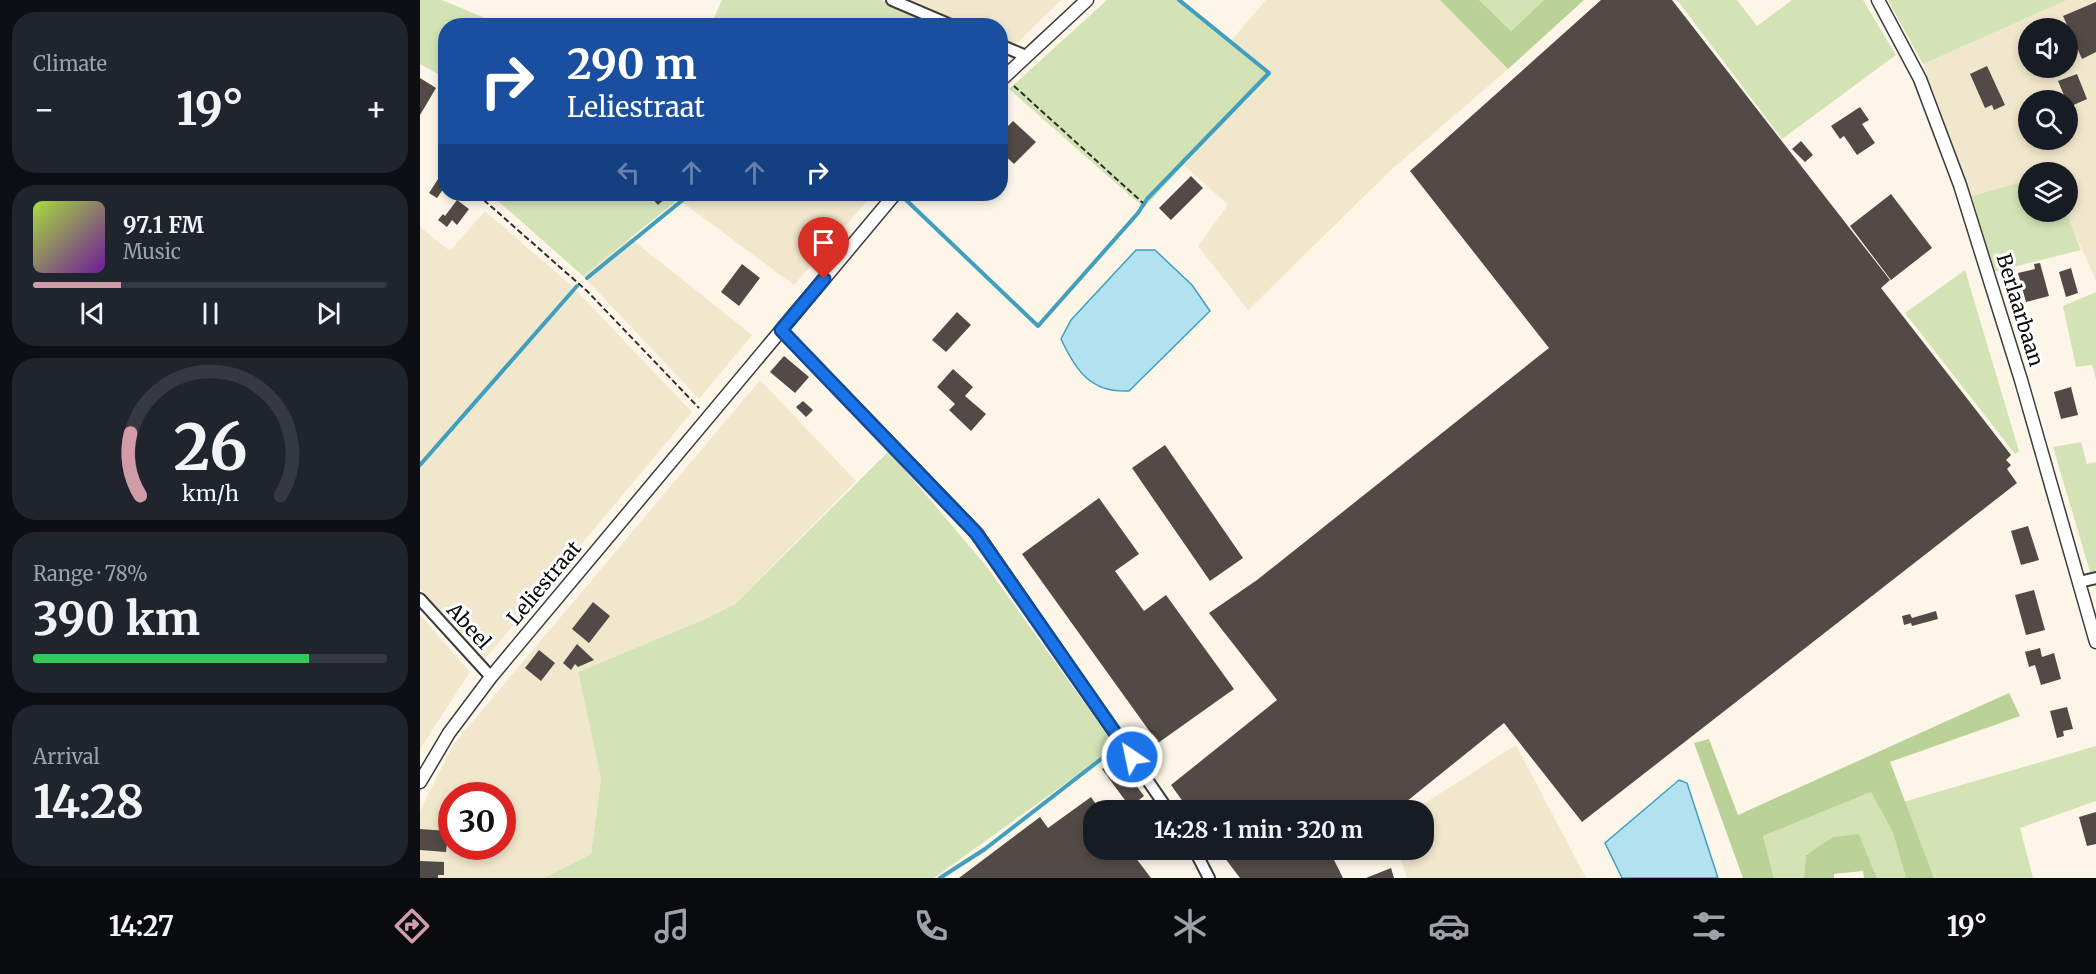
<!DOCTYPE html>
<html lang="en">
<head>
<meta charset="utf-8">
<style>
	body { margin:0; font-family:Merriweather,serif; background:#20242c; color:#f1f3f6; height:100vh; display:flex; flex-direction:column; font-size:22px; white-space:nowrap }
	* { box-sizing:border-box; margin:0 }
	p { font-size:20px; color:#9ea1a6 }
	.icon { flex:none; width:33px; height:33px; fill:none; stroke:currentColor; stroke-width:2; stroke-linecap:round; stroke-linejoin:round }
	.map { position:relative; flex:1; overflow:hidden }
	.side { display:flex; flex-direction:column; gap:12px; padding:12px; background:#0d0f14; width:420px }
	.side>* { flex:none }
	.guide { position:absolute; left:18px; top:18px; width:570px; height:183px; border-radius:24px; box-shadow:0 3px 9px #0003; background:#1a4fa0; color:#fff; overflow:hidden }
	.buttons { position:absolute; left:1598px; top:18px; display:grid; gap:12px }
	.buttons a { display:grid; place-items:center; width:60px; height:60px; border-radius:50%; background:#171b24; box-shadow:0 3px 9px #0003; font-size:30px }
	.speed { position:absolute; left:18px; top:782px; display:flex; gap:12px; font-size:30px; font-weight:700; text-align:center }
	.speed>* { display:grid; place-content:center; width:78px; height:78px; border-radius:50%; background:#171b24; box-shadow:0 3px 9px #0003; line-height:1 }
	.speed .limit { border:9px solid #d22; background:#fff; color:#111 }
	.pin { position:absolute; display:grid; place-items:center; width:51px; height:51px; color:#fff; margin:-62px -26px; border-radius:50% 50% 50% 0; rotate:-45deg; box-shadow:0 0 6px #0007 }
	.pin .icon { rotate:45deg }
	.me { position:absolute; width:66px; margin:-33px; rotate:326deg; stroke-linejoin:round; filter:drop-shadow(0 0 4px #0008) }
	.turn { display:flex; align-items:center; gap:21px; height:126px; padding:0 30px; font-size:27px }
	.turn .icon { width:78px; height:78px; stroke-width:2.5 }
	.turn b { display:block; font-size:42px; line-height:51px }
	.lanes { display:flex; align-items:center; height:57px; padding:0 30px; background:#0003; justify-content:center; gap:30px; direction:ltr }
	.lanes .off { opacity:.35 }
	.big { font-size:45px; font-weight:700; line-height:1.1 }
	.side .widget { flex:1; display:flex; flex-direction:column; justify-content:center; gap:9px; min-width:0; padding:0 21px; border-radius:24px; background:#20242c }
	.side .dial { align-items:center; gap:0 }
	.dial svg { height:156px; overflow:visible; fill:none; stroke:#363941; stroke-width:7; stroke-linecap:round; text-anchor:middle }
	.dial text { fill:#f1f3f6; stroke:none }
	.song { display:flex; align-items:center; gap:18px }
	.cover { width:72px; height:72px; border-radius:9px; background:linear-gradient(135deg,hsl(80 70% 55%),hsl(280 70% 35%)) }
	.played { height:6px; border-radius:3px; background:linear-gradient(90deg,#d29ba8 25%,#363941 25%) }
	.keys { display:flex; justify-content:space-around; direction:ltr }
	.heat { display:flex; justify-content:space-between; align-items:center; font-size:33px; direction:ltr }
	.charge { height:9px; border-radius:4px; background:linear-gradient(90deg,#34c759 78%,#363941 0) }
	.trip { position:absolute; left:663px; top:800px; width:351px; height:60px; border-radius:24px; background:#171b24; box-shadow:0 3px 9px #0003; font-weight:700; line-height:60px; text-align:center }
	.menu { display:flex; height:96px; justify-content:space-around; align-items:center; background:#090b0e; color:#9ea1a6 }
	.menu .icon { width:42px; height:42px }
	.menu .current { color:#d29ba8 }
	.menu b { font-size:27px; color:#f1f3f6 }
	main { display:flex; flex:1; min-height:0 }
	.map>svg:first-child { display:block }
	.farmland { fill:#f0e7cc; fill-rule:evenodd }
	.green { fill:#d4e3b6 }
	.forest { fill:#bad297 }
	.water { fill:#b2e1ef; stroke:#409fbf; stroke-width:1.5 }
	.lines { fill:none; stroke-linecap:round; stroke-linejoin:round }
	.stream { stroke:#409fbf; stroke-width:4 }
	.building { fill:#514a47 }
	.minor-casing { stroke:#3d3d3d; stroke-width:14 }
	.tertiary-casing { stroke:#3d3d3d; stroke-width:15 }
	.path { stroke:#2c2c2c; stroke-width:2; stroke-dasharray:6 3; stroke-linecap:butt }
	.minor { stroke:#fff; stroke-width:10 }
	.tertiary { stroke:#fff; stroke-width:12 }
	.route-casing { stroke:#114b97; stroke-width:15 }
	.route { stroke:#1a73e8; stroke-width:10 }
	.labels { text-anchor:middle; stroke-width:6; stroke-linejoin:round; paint-order:stroke }
	.street-label { font-size:20px; fill:#0a0a0a; stroke:#fff }
</style>
</head>
<body>
<main>
<section class="side">
<div class="widget"><p>Climate</p>
<div class="heat"><a>−</a><b class="big">19°</b><a>+</a></div>
</div>
<div class="widget">
<div class="song"><i class="cover"></i><div><b>97.1 FM</b><p>Music</p></div></div>
<div class="played"></div>
<div class="keys"><svg class="icon" aria-label="previous" viewBox="0 0 24 24"><path d="M18 5L8 12l10 7zM5 5v14"/></svg><svg class="icon" aria-label="pause" viewBox="0 0 24 24"><path d="M8 5v14M16 5v14"/></svg><svg class="icon" aria-label="next" viewBox="0 0 24 24"><path d="M6 5l10 7-10 7zM19 5v14"/></svg></div>
</div>
<div class="widget dial"><svg viewBox="0 0 100 80">
<path d="M14 69A42 42 0 1 1 86 69"/>
<path d="M14 69A42 42 0 0 1 9 37" stroke="#d29ba8"/>
<text x="50" y="56" font-size="32" font-weight="700">26</text>
<text x="50" y="72" font-size="11">km/h</text>
</svg></div>
<div class="widget"><p>Range · 78%</p><b class="big">390 km</b><div class="charge"></div></div>
<div class="widget"><p>Arrival</p><b class="big">14:28</b></div>
</section>
<div class="map">
<svg width="1676" height="878" viewBox="0 0 1676 878">
	<rect width="100%" height="100%" fill="#fdf6e8"/>
	<path class="farmland" d="M486,0h155l-46,45 -14,-6 -1,-13 -32,-1z
		M846,0h174l68,69 -117,101 -143,140 -50,-64 30,-41 -44,-40 83,-92 -37,-31z
		M1647,0h29v280l-31,-68 2,-40h-39v8l-56,16 -49,-132zM1608,28h39v40h-39zM1608,100h39v40h-39z
		M265,194h188l-79,91 -116,-86z
		M65,211l89,77 118,124 -207,247 -65,-71v-361l30,24z
		M210,238l122,97 -53,64 -116,-123z
		M340,380l96,101 -121,123 -32,16 -125,52 23,106 -10,76 -47,24h-124v-67l33,-66zM32,795h50v51h-50z
		M0,615l50,57 -50,77z
		M1096,745l70,133h-179l-10,-29h27v-39h-10z"/>
	<path class="green" d="M0,0h22l60,25 -56,1 -1,52 -25,-14z
		M302,0h160l63,25 -235,1z
		M687,0h71l89,73 -123,135 -135,-119z
		M1059,0h65l-33,31z
		M1257,0h60l20,26 35,-26h71l33,55 -114,84z
		M1468,0h179l-144,64z
		M1608,180v32h38l15,38 -88,22 -21,-76z
		M70,194h195l-102,82z
		M1545,270l54,181 -4,3 -110,-141z
		M1676,292v87l-4,-14 -16,2 -13,-61z
		M1661,442l6,22 9,-2v109l-6,1 -37,-125z
		M469,451l98,116 129,180 -182,131h-390l47,-24 10,-76 -23,-106 125,-52 32,-16z
		M1676,746v55l-76,27 13,50h-99l-31,-76z
		M1451,792l22,41 13,45h-29l-18,-44 -53,20 -2,24h-30l-11,-42z"/>
	<path class="forest" d="M1020,0h39l32,31 33,-31h40l-76,69z
		M1589,693l11,23 -130,46 44,116h-28l-13,-45 -22,-41 -108,44 11,42h-31l-49,-135 15,-4 29,76z
		M1439,834l18,44h-13l-1,-7 -29,3v4h-30l2,-23 27,-18z"/>
	<path class="water" d="M716,250h19l37,35 18,26 -81,80c-38,2 -53,-20 -68,-52l10,-19z
		M1259,780l8,3 31,95h-96l-17,-35z"/>
	<g class="lines">
		<path class="stream" d="M484,198l134,128 100,-113 9,-14 122,-126 -90,-73
			M167,278l103,-84
			M0,465l157,-179
			M520,878l45,-29 133,-103"/>
	</g>
	<path class="building" d="M1181,0h71l218,280 -9,8 130,167 -5,5 5,5 -4,4 10,14 -435,339 -78,-99 -108,87h-207l-18,-25 106,-85 -68,-87 48,-33 292,-232 -139,-177z
		M1676,2v50l-14,7 -19,-43z
		M1567,66l18,39 -11,5 -2,-5 -7,3 -15,-34z
		M1657,74l10,25 -18,8 -11,-26z
		M0,78l16,10 -16,27z
		M1440,107l9,13 -7,4 13,19 -18,12 -13,-19 -4,3 -9,-13z
		M593,121l23,21 -22,22 -14,-13v-17z
		M1381,141l12,14 -8,7 -13,-13z
		M22,173l4,3v9l-9,13 -8,-5z
		M771,176l12,12 -32,32 -12,-12z
		M228,194h18l2,2 -10,9z
		M1471,194l41,54 -41,32 -41,-54z
		M37,200l12,9 -12,16 -5,-5 -5,7 -9,-7 5,-6 2,2z
		M1620,263l9,33 -23,6 -8,-29 17,-4 -1,-5z
		M322,264l18,14 -21,28 -18,-14z
		M1651,268l7,25 -12,4 -7,-25z
		M537,312l14,13 -25,27 -14,-12z
		M364,356l25,21 -14,16 -25,-21z
		M533,369l20,18 -8,9 21,18 -15,17 -22,-21 6,-6 -18,-17z
		M1651,387l7,28 -17,4 -7,-27z
		M383,401l10,9 -7,7 -10,-10z
		M745,445l78,113 -33,23 -78,-113z
		M679,498l40,56 -24,17 29,40 22,-16 68,94 -76,54 -136,-189z
		M1608,526l11,34 -18,5 -10,-34z
		M1614,590l11,40 -19,5 -11,-40z
		M173,602l17,14 -21,27 -17,-14z
		M1516,611l2,8 -26,7 -1,-3 -7,2 -2,-9 8,-2 2,4z
		M157,644l17,16 -16,7 -3,-3 -4,6 -8,-7z
		M1620,648l2,9 12,-4 7,26 -20,6 -6,-20 -6,2 -4,-15z
		M119,650l16,13 -14,18 -16,-13z
		M1647,707l6,22 -10,2 1,5 -7,2 -7,-27z
		M696,758l28,38 -14,11 -28,-38z
		M671,797l9,13h-6v39h35l22,29h-192l81,-61 8,11z
		M1676,812v32l-9,2 -8,-29z
		M0,829l28,2 -2,21 -26,-2z
		M798,849h130l-14,11 9,18h-103z
		M0,861l24,1v13h-6v3h-18z
		M971,868l3,10h-28z"/>
	<g class="lines">
		<defs>
			<path id="minor" d="M472,0l61,26
				M580,45l26,11
				M361,330l196,203 191,277
				M1659,582l17,-4
				M0,599l71,78
				M774,849l15,29"/>
			<path id="tertiary" d="M1458,0l42,79 40,106 61,195 75,262
				M580,81l87,-81
				M0,782l29,-49 42,-56 404,-483"/>
		</defs>
		<use href="#minor" class="minor-casing"/>
		<use href="#tertiary" class="tertiary-casing"/>
		<path class="path" d="M594,86l129,117
			M57,194l110,97 112,117"/>
		<use href="#minor" class="minor"/>
		<use href="#tertiary" class="tertiary"/>
	</g>
	<g class="lines">
		<defs>
			<path id="route" d="M404,279l-43,51 195,203 156,224"/>
		</defs>
		<use href="#route" class="route-casing"/>
		<use href="#route" class="route"/>
	</g>
	<g class="labels">
		<g class="street-label">
			<text transform="translate(1600 310) rotate(73)" y="7">Berlaarbaan</text>
			<text transform="translate(124 583) rotate(-50)" y="7">Leliestraat</text>
			<text transform="translate(49 626) rotate(48)" y="7">Abeel</text>
		</g>
	</g>
</svg>
<div class="buttons">
<a><svg class="icon" aria-label="sound" viewBox="0 0 24 24"><path d="M4 9h4l5-4v14l-5-4H4zM17 9q2 3 0 6"/></svg></a>
<a><svg class="icon" aria-label="search" viewBox="0 0 24 24"><circle cx="10" cy="10" r="6"/><path d="M15 15l6 6"/></svg></a>
<a><svg class="icon" aria-label="layers" viewBox="0 0 24 24"><path d="M12 4l9 5-9 5-9-5zM3 14l9 5 9-5"/></svg></a>
</div>
<div class="speed"><div class="limit">30</div></div>
<div class="pin" style="left:404px;top:279px;background:#d93025"><svg class="icon" aria-label="arrive" viewBox="0 0 24 24"><path d="M6 21V4h12l-3 4 3 4H6"/></svg></div>
<svg class="me" style="left:712px;top:757px" viewBox="-20 -20 40 40"><circle r="17" fill="#1a73e8" stroke="#fff" stroke-width="3"/><path d="M0-11L8 9 0 5-8 9z" fill="#fff"/></svg>
<div class="trip">14:28 · 1 min · 320 m</div>
<div class="guide">
<div class="turn"><svg class="icon" aria-label="right" viewBox="0 0 24 24"><path d="M7 20v-9h11M14 6l5 5-5 5"/></svg><div><b>290 m</b>Leliestraat</div></div>
<div class="lanes"><svg class="icon off" aria-label="left" viewBox="0 0 24 24"><path d="M17 20v-9H6M10 6l-5 5 5 5"/></svg><svg class="icon off" aria-label="ahead" viewBox="0 0 24 24"><path d="M12 20V5M6 11l6-6 6 6"/></svg><svg class="icon off" aria-label="ahead" viewBox="0 0 24 24"><path d="M12 20V5M6 11l6-6 6 6"/></svg><svg class="icon" aria-label="right" viewBox="0 0 24 24"><path d="M7 20v-9h11M14 6l5 5-5 5"/></svg></div>
</div>
</div>
</main>
<nav class="menu">
<b>14:27</b>
<svg class="icon current" aria-label="directions" viewBox="0 0 24 24"><path d="M12 3l9 9-9 9-9-9zM9 14v-3h6M13 9l2 2-2 2"/></svg>
<svg class="icon" aria-label="music" viewBox="0 0 24 24"><path d="M9 18V5l10-2v13"/><circle cx="6" cy="18" r="3"/><circle cx="16" cy="16" r="3"/></svg>
<svg class="icon" aria-label="phone" viewBox="0 0 24 24"><path d="M5 4h4l2 5-3 2q2 4 5 5l2-3 5 2v4C11 20 4 13 5 4z"/></svg>
<svg class="icon" aria-label="climate" viewBox="0 0 24 24"><path d="M12 3v18M4 7l16 10M4 17L20 7"/></svg>
<svg class="icon" aria-label="car" viewBox="0 0 24 24"><path d="M5 17H2v-5l4-1 3-4h7l3 4 3 1v5h-3M9 17h6M6 11h13"/><circle cx="7" cy="17" r="2"/><circle cx="17" cy="17" r="2"/></svg>
<svg class="icon" aria-label="filters" viewBox="0 0 24 24"><path d="M4 7h16M4 17h16"/><circle cx="9" cy="7" r="2"/><circle cx="15" cy="17" r="2"/></svg>
<b>19°</b>
</nav>
</body>
</html>
